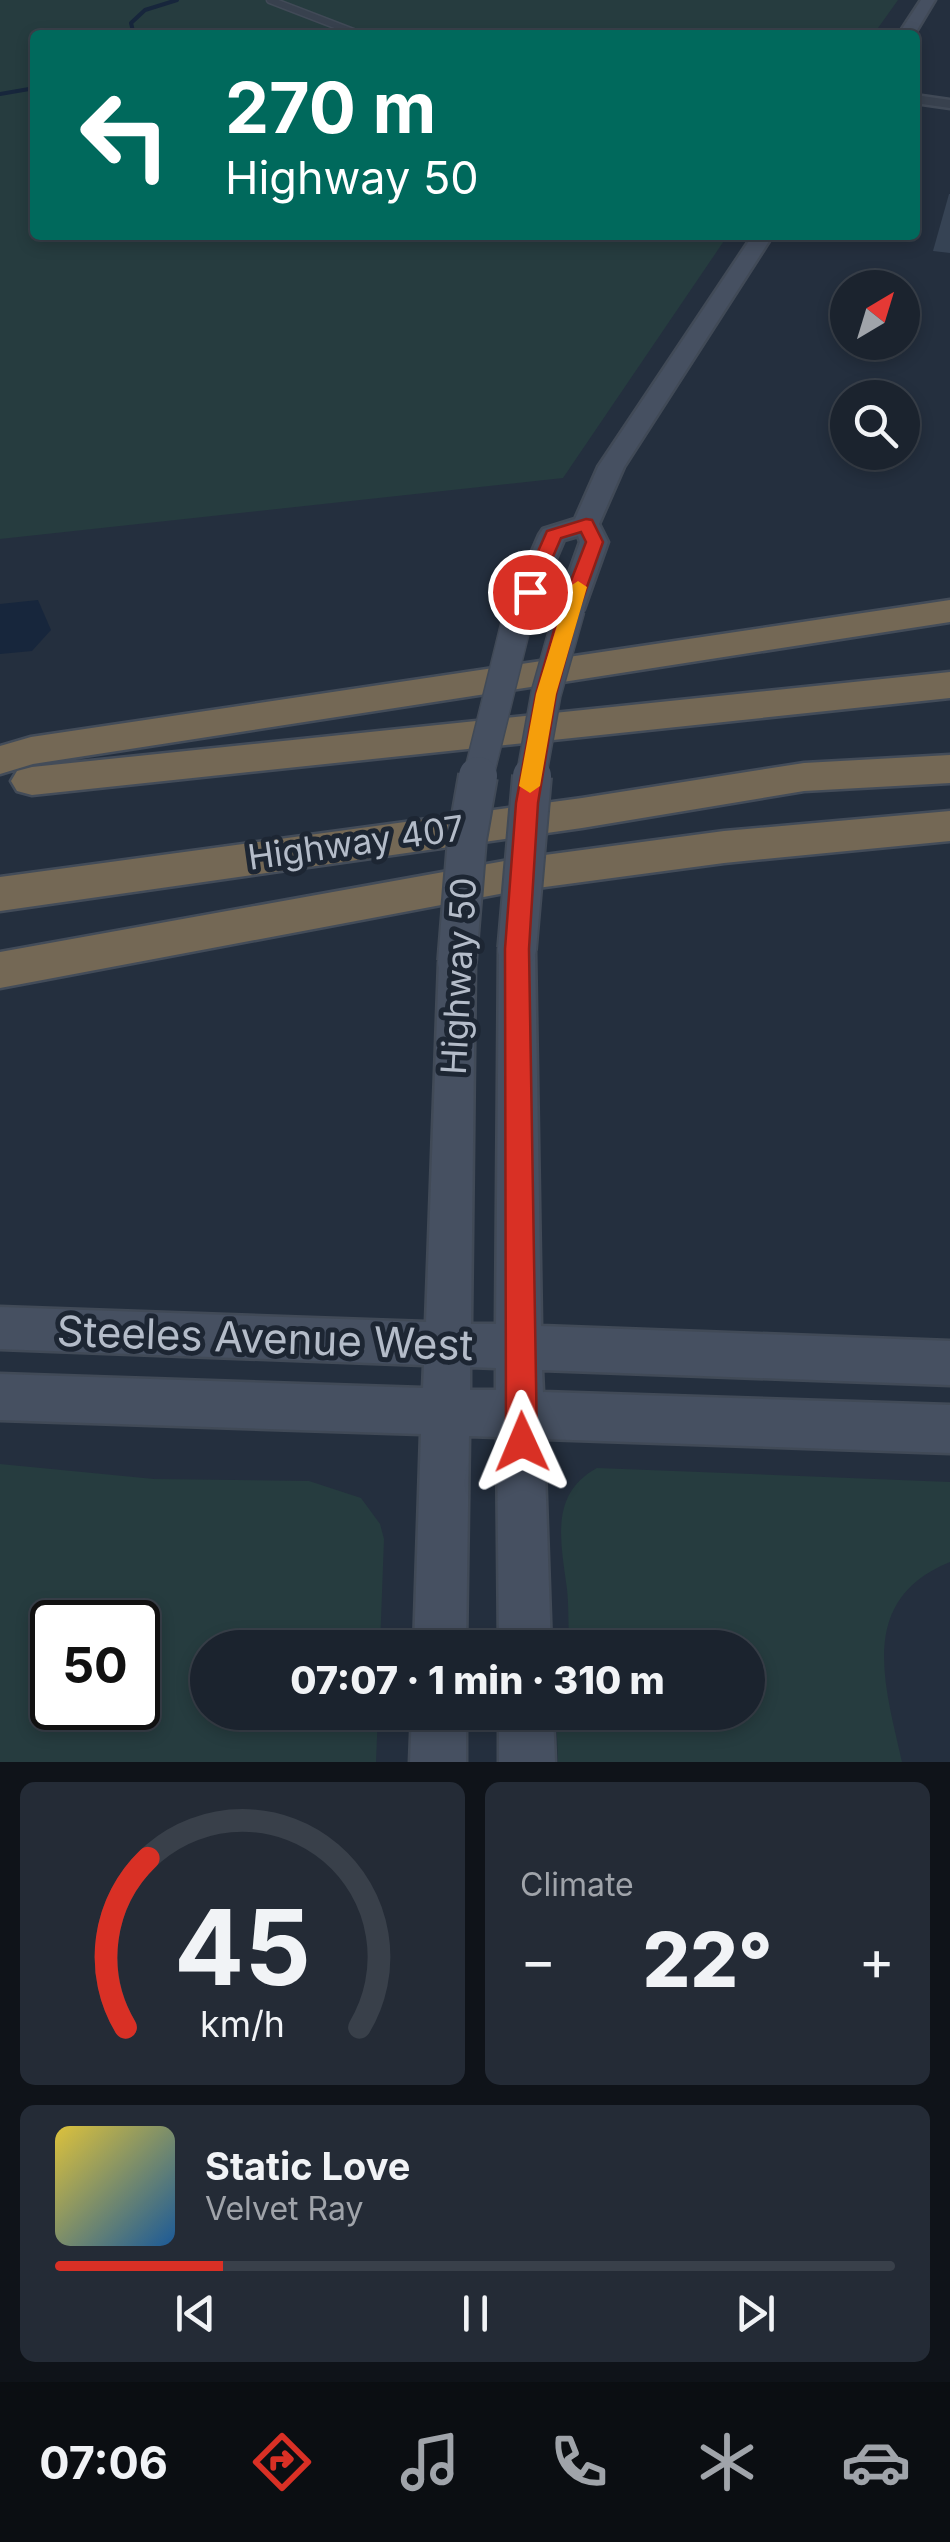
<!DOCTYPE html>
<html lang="en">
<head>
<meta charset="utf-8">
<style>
	body { margin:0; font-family:Inter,sans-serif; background:#242b36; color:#f1f3f6; height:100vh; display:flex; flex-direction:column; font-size:38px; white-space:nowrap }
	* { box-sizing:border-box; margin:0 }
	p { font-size:32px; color:#a0a4aa }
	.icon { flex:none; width:55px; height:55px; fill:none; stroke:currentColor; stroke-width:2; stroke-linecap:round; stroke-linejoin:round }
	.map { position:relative; height:1762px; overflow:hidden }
	.details { display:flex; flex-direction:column; gap:20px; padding:20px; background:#0f1319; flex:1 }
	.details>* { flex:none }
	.hud { position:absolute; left:30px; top:30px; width:890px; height:210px; border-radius:10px; box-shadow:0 5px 15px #0003,0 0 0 2px #39404a; background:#00695c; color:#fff; overflow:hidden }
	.needle { width:65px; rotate:38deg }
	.fabs { position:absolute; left:830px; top:270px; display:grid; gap:20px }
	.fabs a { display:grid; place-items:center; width:90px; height:90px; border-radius:50%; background:#1b232e; box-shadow:0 5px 15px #0003,0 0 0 2px #39404a; font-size:50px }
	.speed { position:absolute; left:30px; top:1600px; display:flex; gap:20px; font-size:50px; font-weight:700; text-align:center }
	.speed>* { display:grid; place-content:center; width:130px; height:130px; border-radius:50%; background:#1b232e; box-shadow:0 5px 15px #0003,0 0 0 2px #39404a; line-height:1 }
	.speed .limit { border:5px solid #111; border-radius:15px; background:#fff; color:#111 }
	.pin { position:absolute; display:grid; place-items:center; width:85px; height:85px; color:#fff; margin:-42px; border:5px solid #fff; border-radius:50%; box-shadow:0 2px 10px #0007 }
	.me { position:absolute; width:110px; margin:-55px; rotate:359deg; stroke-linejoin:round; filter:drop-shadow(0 0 8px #0008) }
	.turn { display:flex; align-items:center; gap:35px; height:210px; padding:0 30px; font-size:45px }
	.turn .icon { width:130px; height:130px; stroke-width:2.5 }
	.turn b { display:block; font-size:70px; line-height:85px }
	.big { font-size:75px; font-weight:800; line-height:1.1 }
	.details .widget { flex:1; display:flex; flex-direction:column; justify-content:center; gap:15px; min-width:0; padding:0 35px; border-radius:15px; background:#242b36 }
	.details .dial { align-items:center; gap:0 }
	.dial svg { height:260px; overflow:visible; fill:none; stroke:#39404a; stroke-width:7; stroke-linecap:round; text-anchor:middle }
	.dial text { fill:#f1f3f6; stroke:none }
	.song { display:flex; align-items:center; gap:30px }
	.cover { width:120px; height:120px; border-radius:15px; background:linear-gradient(135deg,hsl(50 70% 55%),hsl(210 70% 35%)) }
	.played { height:10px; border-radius:5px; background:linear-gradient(90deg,#d93025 20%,#39404a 20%) }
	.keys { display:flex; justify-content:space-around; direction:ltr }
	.heat { display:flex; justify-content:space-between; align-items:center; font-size:55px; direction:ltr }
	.details .tiles { flex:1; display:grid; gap:20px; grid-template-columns:1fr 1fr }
	.widget:last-child { grid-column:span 2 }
	.trip { position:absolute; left:190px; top:1630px; width:575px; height:100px; border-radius:50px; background:#1b232e; box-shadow:0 5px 15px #0003,0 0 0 2px #39404a; font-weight:800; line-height:100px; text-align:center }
	.dock { display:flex; height:160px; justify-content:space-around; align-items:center; background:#0b0e12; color:#a0a4aa }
	.dock .icon { width:70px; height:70px }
	.dock .selected { color:#d93025 }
	.dock b { font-size:45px; color:#f1f3f6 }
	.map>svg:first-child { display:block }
	.green { fill:#263c3f; fill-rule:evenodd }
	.water { fill:#17263c }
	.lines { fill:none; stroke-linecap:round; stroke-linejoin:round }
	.stream { stroke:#17263c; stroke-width:4 }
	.building { fill:#364354 }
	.service-casing { stroke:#414a57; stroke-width:9 }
	.minor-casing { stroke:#414a57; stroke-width:5 }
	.secondary-casing { stroke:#414a57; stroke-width:5 }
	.motorway-casing { stroke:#434c59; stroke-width:5 }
	.service { stroke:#38414e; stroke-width:6 }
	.minor { fill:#38414e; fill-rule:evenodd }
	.secondary { fill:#465061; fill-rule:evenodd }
	.motorway { fill:#746855; fill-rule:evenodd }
	.secondary-bridge-far1-casing { stroke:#414a57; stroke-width:32; stroke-linecap:butt }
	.secondary-bridge-casing { stroke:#414a57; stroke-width:42; stroke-linecap:butt }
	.secondary-bridge-far1 { stroke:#465061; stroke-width:29 }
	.secondary-bridge { stroke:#465061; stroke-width:38 }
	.route { fill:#d93025; stroke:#8d1f18; stroke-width:2.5 }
	.slow { fill:#f59e0b }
	.labels { text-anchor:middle; stroke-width:10; stroke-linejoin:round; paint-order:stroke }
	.street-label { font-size:35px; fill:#b4bcc9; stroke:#1d2633 }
	.near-street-label { font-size:42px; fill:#b4bcc9; stroke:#1d2633 }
</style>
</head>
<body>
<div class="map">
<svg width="950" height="1762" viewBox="0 0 950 1762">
	<rect width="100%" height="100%" fill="#242f3e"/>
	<path class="green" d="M0,0h898l-25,35h-838v200h693l-165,243 -563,61z
		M0,1464l154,15 155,2 52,17 19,26 4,15 -4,108 -172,1v64l170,1 -2,49h-376zM138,1622v86h-86v-86z
		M597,1468l353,14v80c-94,38 -65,123 -48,200h-344l-2,-49 192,-1v-64l-195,-1 -1,-8 17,-1c-1,-19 0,-38 -3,-56 -6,-44 -15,-89 31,-114z"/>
	<path class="water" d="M38,600l13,30 -19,21 -32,3v-50z"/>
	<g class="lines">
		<path class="stream" d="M134,35l-3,-12 14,-13 32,-10
			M0,94l35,-6"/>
	</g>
	<path class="building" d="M949,194h1v59l-17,-2z"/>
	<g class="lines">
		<defs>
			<path id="service" d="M270,0l91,35"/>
			<path id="minor" d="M915,95l35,5v8l-35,-5z"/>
			<path id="secondary" d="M921,0h14l-21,35h-16z
				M753,235h20l-149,232 -25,57 9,18 -24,67 -4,6h-20l-4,-6 24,-67 -2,-6 -14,4 -37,86h-20l-5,-6 37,-85 4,-6 32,-10 23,-52z
				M517,935l13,4 5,10 6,377 409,15v44l-408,-15 1,22 407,13v48l-406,-14 7,209h-52l-2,-211 -28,-1 -3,212h-52l7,-214 -421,-14v-46l423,14 1,-23 -424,-16v-42l426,15 13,-360 5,-10 13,-4 13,4 5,10 -4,362h25l3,-375 5,-10zM470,1367l26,1v22h-26z
				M412,1712h54v50h-56z
				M499,1712h54l2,50h-56z"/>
			<path id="motorway" d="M950,600v22l-917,142 -33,10v-28l31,-9z
				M950,672v26l-918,97 -15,-4 -6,-10 6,-10 15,-4z
				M950,755v28l-146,8 -222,37 -582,83v-34l582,-79 222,-35z
				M950,811v30l-226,22 -209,28 -515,97v-36l515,-93 209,-28z"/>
		</defs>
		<use href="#service" class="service-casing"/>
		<use href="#minor" class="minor-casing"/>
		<use href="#secondary" class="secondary-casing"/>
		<use href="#motorway" class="motorway-casing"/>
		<use href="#service" class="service"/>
		<use href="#minor" class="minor"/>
		<use href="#secondary" class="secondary"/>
		<use href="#motorway" class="motorway"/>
		<defs>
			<path id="secondary-bridge-far1" d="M478,778l39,-158
				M531,778l15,-84 24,-85"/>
			<path id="secondary-bridge" d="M517,949l15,-173
				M457,962l10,-123 11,-63"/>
		</defs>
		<use href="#secondary-bridge-far1" class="secondary-bridge-far1-casing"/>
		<use href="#secondary-bridge" class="secondary-bridge-casing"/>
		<use href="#secondary-bridge-far1" class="secondary-bridge-far1"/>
		<use href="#secondary-bridge" class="secondary-bridge"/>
	</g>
	<path class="route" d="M586,519l6,1 11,22 -24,67 -23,85 -18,109 -9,146 8,493 -4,11 -11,5 -11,-5 -5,-11 -1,-493 11,-146 20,-109 24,-85 26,-67 -5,-10 -20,6 -25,58h-13l-3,-4 27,-61z"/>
	<path class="slow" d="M578,581l9,6 -31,107 -16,92 -10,7 -11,-7 17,-92 33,-107z"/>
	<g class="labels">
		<g class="street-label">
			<text transform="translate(356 843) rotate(-8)" y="12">Highway 407</text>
			<text transform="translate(459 976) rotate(-87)" y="12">Highway 50</text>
		</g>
		<g class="near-street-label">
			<text transform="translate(265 1338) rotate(2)" y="15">Steeles Avenue West</text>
		</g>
	</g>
</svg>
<div class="fabs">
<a><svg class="needle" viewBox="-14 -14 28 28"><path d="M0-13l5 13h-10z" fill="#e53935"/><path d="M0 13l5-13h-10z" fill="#a0a4aa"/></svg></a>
<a><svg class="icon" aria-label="search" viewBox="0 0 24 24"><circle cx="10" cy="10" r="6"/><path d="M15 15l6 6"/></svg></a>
</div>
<div class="speed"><div class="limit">50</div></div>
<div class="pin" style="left:530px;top:592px;background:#d93025"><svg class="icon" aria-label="arrive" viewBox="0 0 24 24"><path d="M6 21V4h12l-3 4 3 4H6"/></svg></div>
<svg class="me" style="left:522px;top:1442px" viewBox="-20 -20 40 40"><path d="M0-17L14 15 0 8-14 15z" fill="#d93025" stroke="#fff" stroke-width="4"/></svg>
<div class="trip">07:07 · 1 min · 310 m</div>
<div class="hud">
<div class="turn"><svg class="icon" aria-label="left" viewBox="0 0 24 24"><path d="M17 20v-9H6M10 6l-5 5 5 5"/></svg><div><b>270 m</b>Highway 50</div></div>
</div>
</div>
<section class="details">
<div class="tiles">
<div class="widget dial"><svg viewBox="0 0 100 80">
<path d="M14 69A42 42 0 1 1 86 69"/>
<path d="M14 69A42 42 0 0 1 21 17" stroke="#d93025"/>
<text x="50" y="56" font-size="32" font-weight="700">45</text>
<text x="50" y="72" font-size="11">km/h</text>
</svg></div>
<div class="widget"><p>Climate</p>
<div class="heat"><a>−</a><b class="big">22°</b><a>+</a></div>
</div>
<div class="widget">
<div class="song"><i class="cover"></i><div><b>Static Love</b><p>Velvet Ray</p></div></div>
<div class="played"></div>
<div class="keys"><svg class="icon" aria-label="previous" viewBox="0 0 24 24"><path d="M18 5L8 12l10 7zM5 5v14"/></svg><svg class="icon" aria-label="pause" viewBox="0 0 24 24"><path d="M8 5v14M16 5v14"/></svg><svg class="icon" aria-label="next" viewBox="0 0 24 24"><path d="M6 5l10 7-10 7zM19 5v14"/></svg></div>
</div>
</div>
</section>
<nav class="dock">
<b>07:06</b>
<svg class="icon selected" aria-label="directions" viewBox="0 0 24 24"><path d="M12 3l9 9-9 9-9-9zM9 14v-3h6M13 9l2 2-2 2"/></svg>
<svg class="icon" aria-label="music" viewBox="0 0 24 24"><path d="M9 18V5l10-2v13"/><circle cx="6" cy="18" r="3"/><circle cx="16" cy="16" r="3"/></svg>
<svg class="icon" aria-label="phone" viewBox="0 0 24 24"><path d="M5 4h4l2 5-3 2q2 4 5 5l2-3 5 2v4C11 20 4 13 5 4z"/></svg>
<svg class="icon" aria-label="climate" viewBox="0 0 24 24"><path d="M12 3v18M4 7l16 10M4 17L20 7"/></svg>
<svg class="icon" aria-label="car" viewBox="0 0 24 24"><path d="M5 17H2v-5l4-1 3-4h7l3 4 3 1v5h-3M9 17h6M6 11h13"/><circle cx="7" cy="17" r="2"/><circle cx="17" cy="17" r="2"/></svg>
</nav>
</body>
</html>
